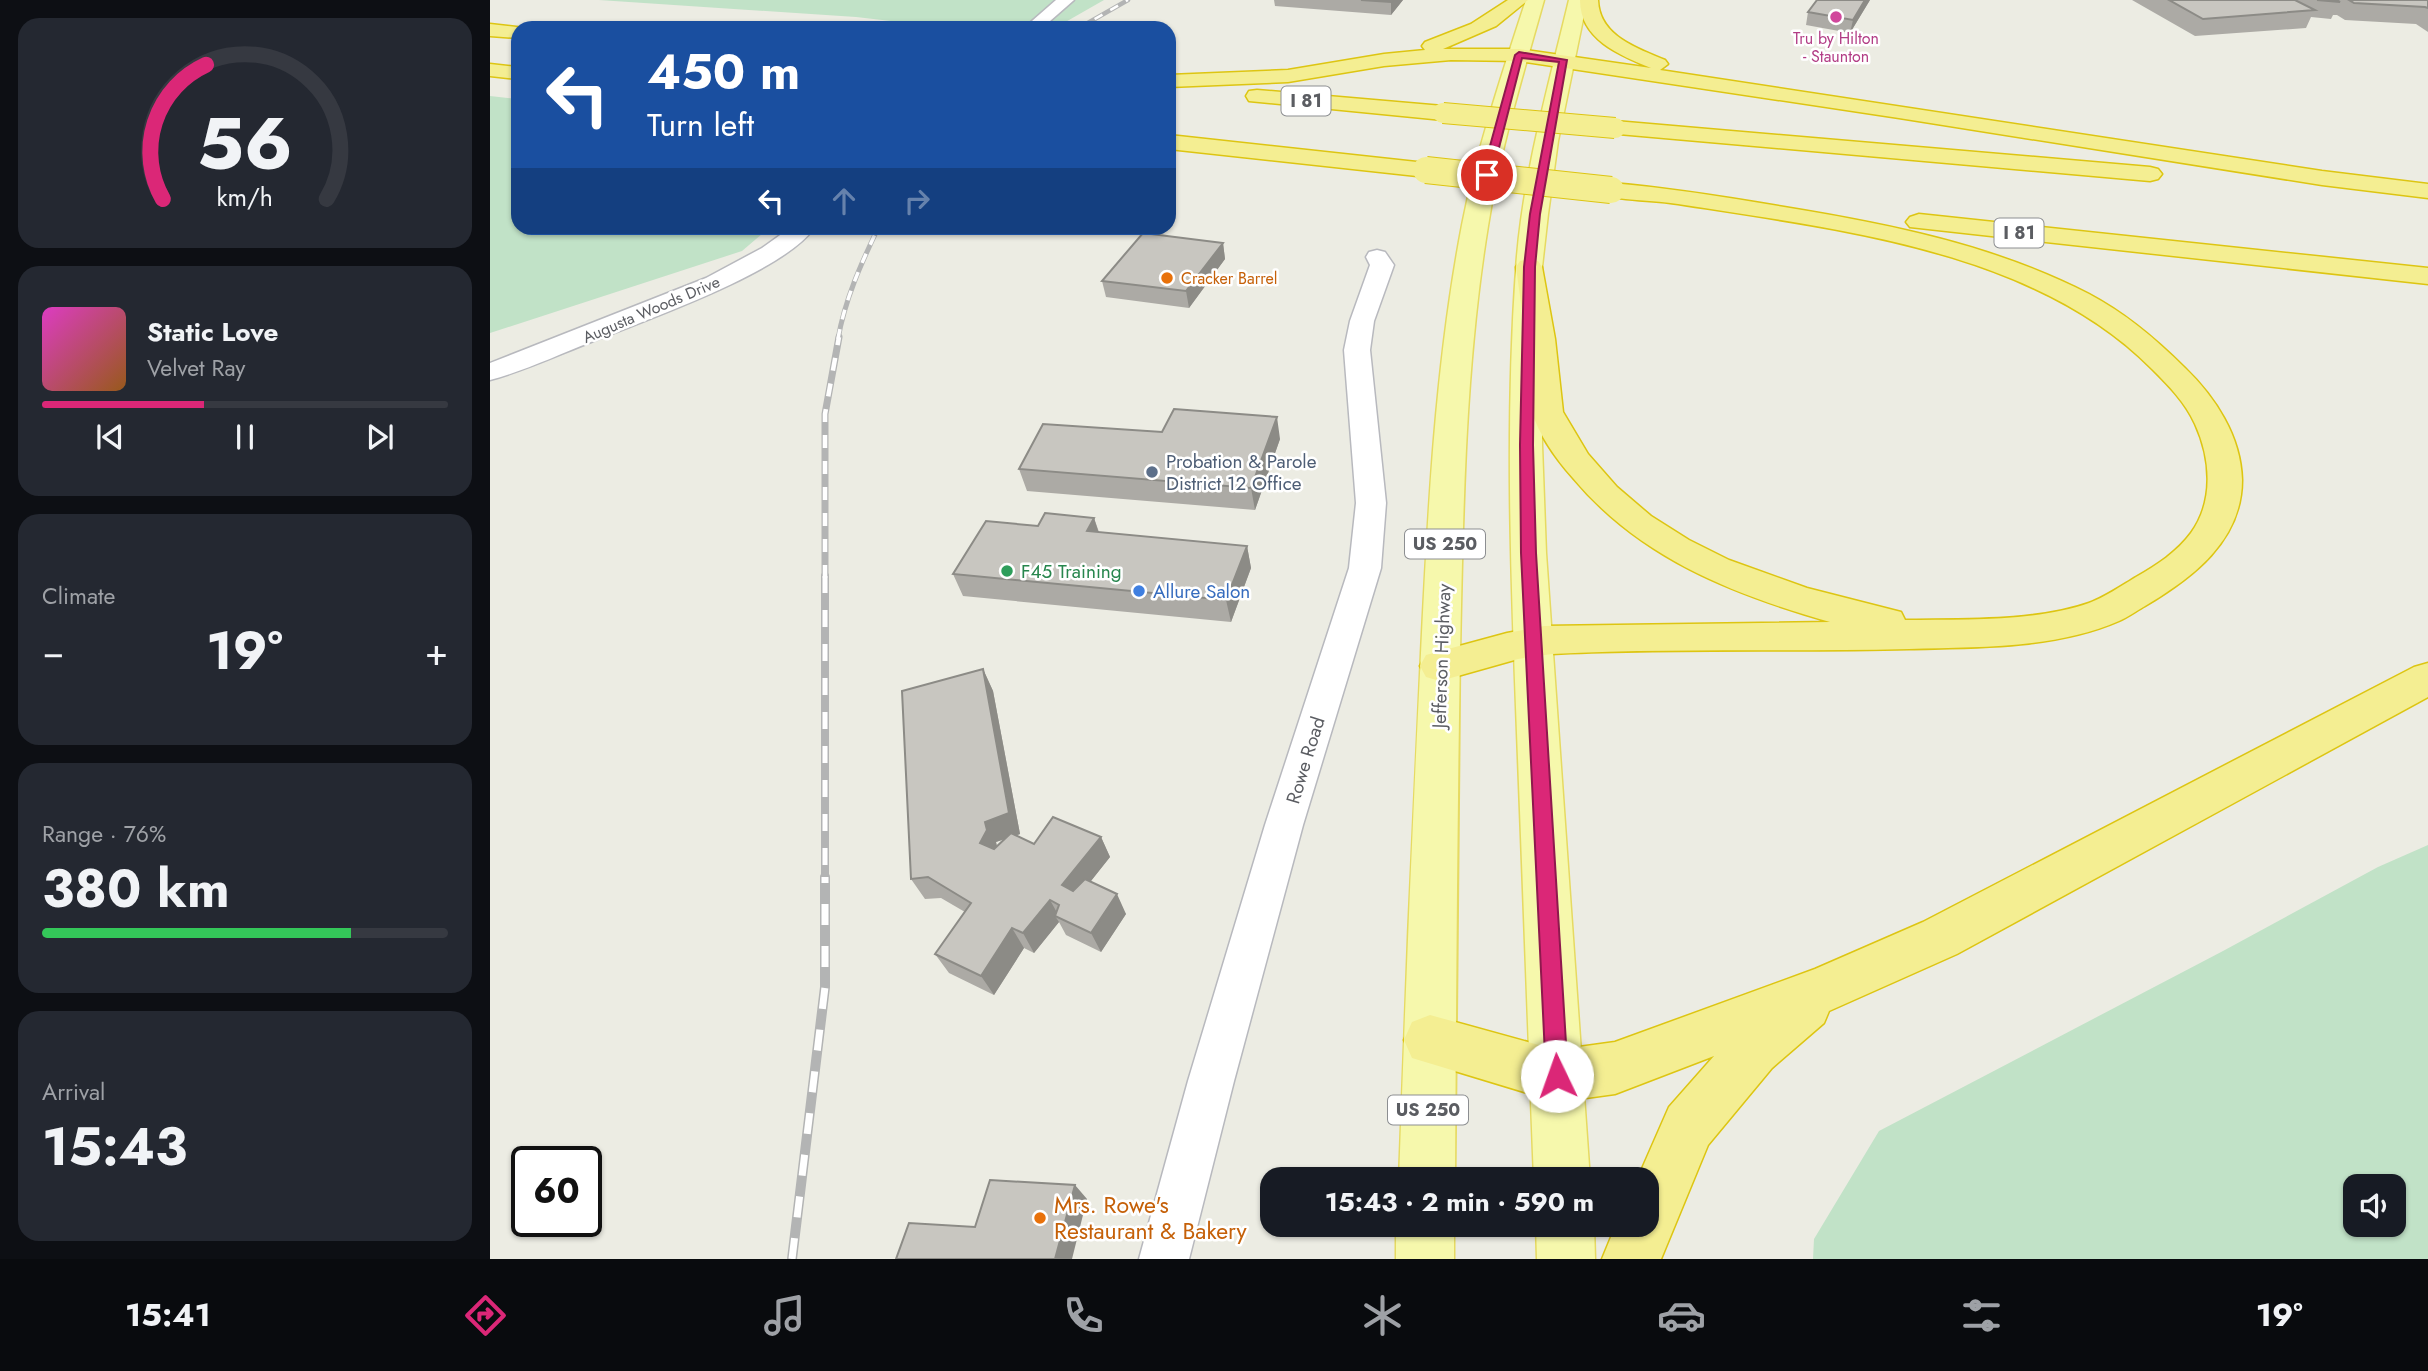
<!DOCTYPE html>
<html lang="en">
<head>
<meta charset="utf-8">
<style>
	body { margin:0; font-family:Jost,sans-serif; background:#242831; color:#f1f3f6; height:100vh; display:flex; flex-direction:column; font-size:26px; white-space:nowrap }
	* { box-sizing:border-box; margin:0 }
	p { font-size:23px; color:#9ea1a6 }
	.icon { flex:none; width:38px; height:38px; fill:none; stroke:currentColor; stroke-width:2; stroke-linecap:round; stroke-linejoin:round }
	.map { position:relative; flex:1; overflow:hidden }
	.details { display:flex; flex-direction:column; gap:18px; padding:18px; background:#0d0f14; width:490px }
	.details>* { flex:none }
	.hud { position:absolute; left:21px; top:21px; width:665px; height:214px; border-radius:21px; box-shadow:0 2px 5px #0004; background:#1a4fa0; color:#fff; overflow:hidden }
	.controls { position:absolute; left:1853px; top:1174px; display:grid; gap:14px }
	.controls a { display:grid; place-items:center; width:63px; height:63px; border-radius:14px; background:#171b24; box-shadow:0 2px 5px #0004; font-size:35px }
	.speed { position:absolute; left:21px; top:1146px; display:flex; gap:14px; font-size:35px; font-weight:700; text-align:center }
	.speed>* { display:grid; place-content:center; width:91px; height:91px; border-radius:50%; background:#171b24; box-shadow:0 2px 5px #0004; line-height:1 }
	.speed .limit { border:4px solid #111; border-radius:10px; background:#fff; color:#111 }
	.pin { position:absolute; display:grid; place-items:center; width:60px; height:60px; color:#fff; margin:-30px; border:4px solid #fff; border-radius:50%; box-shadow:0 2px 7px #0007 }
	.me { position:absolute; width:77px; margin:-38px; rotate:357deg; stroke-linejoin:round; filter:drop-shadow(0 0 5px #0008) }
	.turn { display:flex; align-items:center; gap:24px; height:147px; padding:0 21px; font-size:32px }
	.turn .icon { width:91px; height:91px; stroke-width:2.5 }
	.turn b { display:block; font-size:49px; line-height:60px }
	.lanes { display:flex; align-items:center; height:66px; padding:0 21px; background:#0003; justify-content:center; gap:35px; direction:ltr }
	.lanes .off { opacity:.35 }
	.big { font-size:52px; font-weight:700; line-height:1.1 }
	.details .widget { flex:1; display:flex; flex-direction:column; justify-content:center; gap:10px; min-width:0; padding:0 24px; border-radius:21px; background:#242831 }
	.details .dial { align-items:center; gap:0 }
	.dial svg { height:182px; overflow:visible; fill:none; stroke:#363941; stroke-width:7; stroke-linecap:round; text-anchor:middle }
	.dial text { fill:#f1f3f6; stroke:none }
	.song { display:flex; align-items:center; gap:21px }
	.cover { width:84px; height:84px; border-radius:10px; background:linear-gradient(135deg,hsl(310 70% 55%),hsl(30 70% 35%)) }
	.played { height:7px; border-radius:4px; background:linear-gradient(90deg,#db2777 40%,#363941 40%) }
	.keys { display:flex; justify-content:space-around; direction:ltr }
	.heat { display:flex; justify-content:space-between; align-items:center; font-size:38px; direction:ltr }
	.charge { height:10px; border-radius:5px; background:linear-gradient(90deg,#34c759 76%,#363941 0) }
	.trip { position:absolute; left:770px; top:1167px; width:399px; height:70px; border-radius:21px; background:#171b24; box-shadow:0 2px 5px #0004; font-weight:700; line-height:70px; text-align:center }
	.tabs { display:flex; height:112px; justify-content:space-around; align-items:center; background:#090b0e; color:#9ea1a6 }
	.tabs .icon { width:49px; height:49px }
	.tabs .active { color:#db2777 }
	.tabs b { font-size:32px; color:#f1f3f6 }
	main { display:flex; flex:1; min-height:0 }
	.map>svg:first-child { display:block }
	.green { fill:#c1e2c7; fill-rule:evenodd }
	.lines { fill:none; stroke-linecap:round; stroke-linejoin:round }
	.street-casing { stroke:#b8b9be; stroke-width:3 }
	.primary-casing { stroke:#e6da62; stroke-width:3 }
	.highway-casing { stroke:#ddc512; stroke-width:3 }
	.street { fill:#fff; fill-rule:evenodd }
	.primary { fill:#f6f8ac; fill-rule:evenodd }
	.highway { fill:#f4ee92; fill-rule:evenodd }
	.rail-far4-casing { stroke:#b3b4b4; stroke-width:4.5 }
	.rail-far3-casing { stroke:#b3b4b4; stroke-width:5 }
	.rail-far2-casing { stroke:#b3b4b4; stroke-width:7 }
	.rail-far1-casing { stroke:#b3b4b4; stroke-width:8 }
	.rail-casing { stroke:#b3b4b4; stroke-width:10 }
	.rail-far4 { stroke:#fff; stroke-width:2.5; stroke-dasharray:9; stroke-linecap:butt }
	.rail-far3 { stroke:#fff; stroke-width:3.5; stroke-dasharray:10; stroke-linecap:butt }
	.rail-far2 { stroke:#fff; stroke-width:4.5; stroke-dasharray:13; stroke-linecap:butt }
	.rail-far1 { stroke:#fff; stroke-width:5; stroke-dasharray:17; stroke-linecap:butt }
	.rail { stroke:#fff; stroke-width:7; stroke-dasharray:21; stroke-linecap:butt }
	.highway-bridge-far1-casing { stroke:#ddc512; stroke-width:22; stroke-linecap:butt }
	.highway-bridge-casing { stroke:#ddc512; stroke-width:28; stroke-linecap:butt }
	.highway-bridge-far1 { stroke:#f4ee92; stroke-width:20 }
	.highway-bridge { stroke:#f4ee92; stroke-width:26 }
	.wall { fill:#acaaa5; fill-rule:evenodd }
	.shaded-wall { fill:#8c8b86 }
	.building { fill:#c8c6c0; stroke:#8c8b86; stroke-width:2 }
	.route { fill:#db2777; stroke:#8e194d; stroke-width:2 }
	.hotel-dot { fill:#d1479c; stroke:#fff; stroke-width:2.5 }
	.food-dot { fill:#e8710a; stroke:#fff; stroke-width:2.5 }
	.service-dot { fill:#5c6f8a; stroke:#fff; stroke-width:2.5 }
	.leisure-dot { fill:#2e9e5b; stroke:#fff; stroke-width:2.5 }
	.shop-dot { fill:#3f7fe0; stroke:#fff; stroke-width:2.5 }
	.labels { text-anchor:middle; stroke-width:5; stroke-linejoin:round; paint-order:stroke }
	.far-hotel-label { font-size:16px; fill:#b23c85; stroke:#fff }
	.far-food-label { font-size:16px; fill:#c56008; stroke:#fff; text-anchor:start }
	.far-street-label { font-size:16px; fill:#5b5d62; stroke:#fff }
	.shield { fill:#fff; stroke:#8c8e91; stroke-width:2 }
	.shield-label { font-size:18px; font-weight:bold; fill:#5b5d62 }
	.service-label { font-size:19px; fill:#4e5e75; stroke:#fff; text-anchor:start }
	.leisure-label { font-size:19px; fill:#27864d; stroke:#fff; text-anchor:start }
	.shop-label { font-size:19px; fill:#366cbe; stroke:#fff; text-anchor:start }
	.street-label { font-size:19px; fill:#5b5d62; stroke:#fff }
	.near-food-label { font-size:23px; fill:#c56008; stroke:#fff; text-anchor:start }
</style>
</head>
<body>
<main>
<section class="details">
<div class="widget dial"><svg viewBox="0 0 100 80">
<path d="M14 69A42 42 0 1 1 86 69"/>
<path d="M14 69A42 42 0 0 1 33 10" stroke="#db2777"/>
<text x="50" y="56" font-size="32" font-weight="700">56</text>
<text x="50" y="72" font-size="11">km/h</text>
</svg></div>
<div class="widget">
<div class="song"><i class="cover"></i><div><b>Static Love</b><p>Velvet Ray</p></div></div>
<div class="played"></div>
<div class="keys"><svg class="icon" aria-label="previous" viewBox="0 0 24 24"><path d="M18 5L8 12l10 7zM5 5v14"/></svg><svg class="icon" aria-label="pause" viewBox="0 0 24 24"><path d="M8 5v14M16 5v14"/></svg><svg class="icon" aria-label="next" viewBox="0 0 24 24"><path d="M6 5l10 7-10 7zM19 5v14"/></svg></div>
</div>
<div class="widget"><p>Climate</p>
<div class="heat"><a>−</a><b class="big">19°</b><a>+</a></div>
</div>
<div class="widget"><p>Range · 76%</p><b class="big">380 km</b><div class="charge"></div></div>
<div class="widget"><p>Arrival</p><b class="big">15:43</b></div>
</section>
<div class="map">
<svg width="1938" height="1259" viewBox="0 0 1938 1259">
	<rect width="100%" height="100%" fill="#ecece3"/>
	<path class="green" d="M109,0h505l-49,28h-103l-96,-11z
		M0,96l28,3v129h251l-27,23 -252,82z
		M1938,845v414h-615l1,-20 65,-108 344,-180 155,-84zM1866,1186h38v39h-38z"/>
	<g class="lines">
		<defs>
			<path id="street" d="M566,0h18l-32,28h-18z
				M300,228h24c-30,44 -171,93 -223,114 -33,13 -67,29 -101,38v-17l216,-85 56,-30z
				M887,250l8,2 9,13 -20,56 -4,29 16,153 -5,65 -78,257 -69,256 -45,178h-50l49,-178 77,-256 84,-257 7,-65 -12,-153 6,-29 20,-56 -4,-8 3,-5z"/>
			<path id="primary" d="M1036,0h18c-21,75 -44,149 -56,226 -23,141 -25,285 -28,428 -3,175 -4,350 -5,526h-56c6,-176 13,-351 22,-527 7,-143 14,-287 41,-428 15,-77 40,-151 64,-225z
				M1079,0h18l-29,141 -10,73 -6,53v178l4,108 44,627h-56c-6,-149 -11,-298 -17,-447 -6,-155 -12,-310 -1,-464 6,-91 32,-181 53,-269z
				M906,1225h58v34h-58z
				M1046,1225h58l1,34h-58z"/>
			<path id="highway" d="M1018,0h20l-32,26 -53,23h76l132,19c-32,-13 -71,-29 -71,-68h18c1,36 39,48 67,60l3,4 -8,6 662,101 106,13v14l-106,-13 -423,-67 -380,-57 -68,-1 -67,6 -96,16 -119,5v-12l119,-5 96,-16 41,-4 -3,-4 3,-4 46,-18z
				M0,24l35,4h-7v10l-28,-2z
				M0,64l28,3v12l-28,-3z
				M767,90l186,16 8,2 3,5 -3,5 -8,2 -194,-19 -3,-5 3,-5z
				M1125,121l535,46 8,2 4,5 -4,5 -8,2 -543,-48 -3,-5 3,-5z
				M679,135l257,28 8,2 4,5 -4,5 -8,2 -257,-28z
				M1121,183c58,5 115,14 173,24 104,17 210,38 305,87 36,19 67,45 96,74 30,29 56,68 57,112 0,61 -50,98 -97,126 -9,5 -17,11 -26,15 -64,28 -141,26 -210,28 -119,3 -238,-1 -357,5l-34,5 -78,22 -14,-4 -6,-11 6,-11 81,-22 37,-7 286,-4c-98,-28 -190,-64 -257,-144 -17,-19 -34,-43 -42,-68 -5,-15 -2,-31 -3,-47 -2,-32 -8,-64 -12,-96l4,-6 9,-2 9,2 4,6 13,72 8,73 25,42 29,33 34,29 38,24 40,20 78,28 94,24 4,8c57,-1 130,2 184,-17 16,-6 32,-17 47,-26 21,-12 41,-25 55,-44 23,-32 20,-74 4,-109 -10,-22 -26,-38 -43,-55 -117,-119 -316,-140 -474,-165 -25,-4 -51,-3 -76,-9l-3,-5 3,-5z
				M1429,214l509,54v16l-518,-57 -4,-5 4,-5z
				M1938,663v34l-471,257 -128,57 -5,12 -52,45 -64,77 -47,114h-59l14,-34h31v-45h-10l32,-73 45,-51 -99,38 -58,8 -145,-44 -8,-18 8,-18 18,-7 127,35 58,-8 200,-73 108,-47 491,-255z"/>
		</defs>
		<use href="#street" class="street-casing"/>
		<use href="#primary" class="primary-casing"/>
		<use href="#highway" class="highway-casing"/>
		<use href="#street" class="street"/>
		<use href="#primary" class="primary"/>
		<use href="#highway" class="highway"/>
		<defs>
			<path id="rail-far4" d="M589,28l49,-28"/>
			<path id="rail-far3" d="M348,339c7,-40 23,-75 40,-111"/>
			<path id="rail-far2" d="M335,578v-164l14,-77"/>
			<path id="rail-far1" d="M335,576v303"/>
			<path id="rail" d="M302,1259l33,-272v-110"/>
		</defs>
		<use href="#rail-far4" class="rail-far4-casing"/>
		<use href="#rail-far3" class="rail-far3-casing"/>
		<use href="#rail-far2" class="rail-far2-casing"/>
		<use href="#rail-far1" class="rail-far1-casing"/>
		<use href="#rail" class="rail-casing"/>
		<use href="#rail-far4" class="rail-far4"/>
		<use href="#rail-far3" class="rail-far3"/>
		<use href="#rail-far2" class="rail-far2"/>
		<use href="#rail-far1" class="rail-far1"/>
		<use href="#rail" class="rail"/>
		<defs>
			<path id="highway-bridge-far1" d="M953,113l172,15"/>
			<path id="highway-bridge" d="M936,170l185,20"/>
		</defs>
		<use href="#highway-bridge-far1" class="highway-bridge-far1-casing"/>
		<use href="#highway-bridge" class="highway-bridge-casing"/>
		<use href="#highway-bridge-far1" class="highway-bridge-far1"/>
		<use href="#highway-bridge" class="highway-bridge"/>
	</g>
	<path class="wall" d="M784,0h129l-12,15 -116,-9z
		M1380,0l-20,33 -44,-8 2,-13z
		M1642,0h296v32l-12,-8 -71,-4 -8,-5h-4l-2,4 -20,-2 -5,11 -111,8z
		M733,243l2,16 -36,49 -83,-11 -4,-16z
		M790,439l-25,71 -228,-19 -8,-22z
		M604,518l5,14 148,14 4,22 -20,54 -268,-26 -10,-22 85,-48z
		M493,669l10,22 27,143 -4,2 18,8 67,-7 9,20 -20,25 36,32 -25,38 -35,-17 -7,-13 -25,31 -10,-5 -30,47 -45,-22 -14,-19 30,-42 -24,-14 -16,1 -14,-20zM514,839l-7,8 -1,-5z"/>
	<path class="shaded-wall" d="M903,0h10l-12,15v-13z
		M1375,0h5l-20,33 3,-13z
		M733,243l2,16 -36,49 -3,-17z
		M787,417l3,22 -25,71 -4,-22z
		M604,518l7,22 -14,-9z
		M757,546l4,22 -20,54 -5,-22z
		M493,669l10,22 27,143 -24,8 2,9 -18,-8 5,-21z
		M611,837l9,20 -38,48 -10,-20z
		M627,894l9,20 -25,38 -10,-19z
		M560,900l10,18 -5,-2 4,6 -25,31 -11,-20z
		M522,928l12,20 -30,47 -13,-19z
		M585,1185l12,14 -15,60h-17z"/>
	<path class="building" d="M871,0h32l-2,2z
		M1327,0h48l-12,20 -45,-8z
		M1679,0h126l20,10 -112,9z
		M1827,0h20l3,2z
		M1859,0h79v8l-3,-1 -71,-4z
		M653,233l80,10 -37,48 -84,-10z
		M684,409l103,8 -26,71 -232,-19 24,-45 119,8z
		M555,513l49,5 -7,13 160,15 -21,54 -273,-26 33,-53 52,5z
		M493,669l26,144 -24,9 2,8 -7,13 14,6 17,-16 23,11 19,-27 48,20 -39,48 11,6 12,-12 32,15 -26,39 -36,-17 4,-11 -9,-5 -27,33 -11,-5 -31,48 -46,-22 36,-51 -43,-26 -17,2 -9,-188z
		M500,1180l85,5 -20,74h-159l13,-36 66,4z"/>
	<path class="route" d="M1029,52l48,8 -27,154 -5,53 -2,178 3,108 32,523 -3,8 -8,3 -8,-3 -3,-8 -25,-523 -1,-108 4,-178 6,-53 29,-152 -37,-4 -30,117 -5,3 -5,-3 33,-120z"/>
	<circle class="hotel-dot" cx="1346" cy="17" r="7"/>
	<g class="food-dot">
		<circle cx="677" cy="278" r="7"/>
		<circle cx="550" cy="1218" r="7"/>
	</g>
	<circle class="service-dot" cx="662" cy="472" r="7"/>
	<circle class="leisure-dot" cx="517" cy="571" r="7"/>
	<circle class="shop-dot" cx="649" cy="591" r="7"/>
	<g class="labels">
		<g class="far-hotel-label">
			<text x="1346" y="44">Tru by Hilton<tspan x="1346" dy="18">- Staunton</tspan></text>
		</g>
		<g class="far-food-label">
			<text x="691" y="284">Cracker Barrel</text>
		</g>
		<g class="far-street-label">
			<text transform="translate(161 309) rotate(-23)" y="6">Augusta Woods Drive</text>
		</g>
		<g class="shield">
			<rect x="791.5" y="86.5" width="49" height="29" rx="5"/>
			<rect x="1504.5" y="218.5" width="49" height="29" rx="5"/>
			<rect x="915" y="529.5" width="80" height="29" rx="5"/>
			<rect x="898" y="1095.5" width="80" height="29" rx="5"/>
		</g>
		<g class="shield-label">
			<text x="816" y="107">I 81</text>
			<text x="1529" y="239">I 81</text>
			<text x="955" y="550">US 250</text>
			<text x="938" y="1116">US 250</text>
		</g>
		<g class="service-label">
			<text x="676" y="468">Probation &amp; Parole<tspan x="676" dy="22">District 12 Office</tspan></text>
		</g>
		<g class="leisure-label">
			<text x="531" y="578">F45 Training</text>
		</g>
		<g class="shop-label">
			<text x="663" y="598">Allure Salon</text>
		</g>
		<g class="street-label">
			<text transform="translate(951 656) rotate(-88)" y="7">Jefferson Highway</text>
			<text transform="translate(815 760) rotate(-73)" y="7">Rowe Road</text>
		</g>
		<g class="near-food-label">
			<text x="564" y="1213">Mrs. Rowe's<tspan x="564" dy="26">Restaurant &amp; Bakery</tspan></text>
		</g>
	</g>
</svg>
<div class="controls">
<a><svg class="icon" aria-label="sound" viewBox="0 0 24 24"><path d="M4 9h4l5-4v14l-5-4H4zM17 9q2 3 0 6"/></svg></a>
</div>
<div class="speed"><div class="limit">60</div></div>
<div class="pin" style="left:997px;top:175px;background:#d93025"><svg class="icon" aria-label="arrive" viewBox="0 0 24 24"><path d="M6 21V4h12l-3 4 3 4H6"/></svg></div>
<svg class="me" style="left:1067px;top:1076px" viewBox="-20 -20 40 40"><circle r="19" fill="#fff"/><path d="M0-13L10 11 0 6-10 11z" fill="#db2777"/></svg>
<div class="trip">15:43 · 2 min · 590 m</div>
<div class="hud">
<div class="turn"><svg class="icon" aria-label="left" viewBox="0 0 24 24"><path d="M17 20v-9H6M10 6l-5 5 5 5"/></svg><div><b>450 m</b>Turn left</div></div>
<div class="lanes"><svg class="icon" aria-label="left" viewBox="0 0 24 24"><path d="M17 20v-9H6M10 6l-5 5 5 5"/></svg><svg class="icon off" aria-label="ahead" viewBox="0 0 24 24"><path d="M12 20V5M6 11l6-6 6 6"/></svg><svg class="icon off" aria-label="right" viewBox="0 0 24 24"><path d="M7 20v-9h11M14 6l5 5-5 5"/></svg></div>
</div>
</div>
</main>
<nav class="tabs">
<b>15:41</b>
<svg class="icon active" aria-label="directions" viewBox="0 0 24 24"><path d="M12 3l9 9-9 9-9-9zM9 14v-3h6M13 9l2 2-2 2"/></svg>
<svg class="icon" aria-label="music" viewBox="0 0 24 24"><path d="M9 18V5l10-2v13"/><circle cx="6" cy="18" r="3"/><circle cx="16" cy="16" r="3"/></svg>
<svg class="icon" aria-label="phone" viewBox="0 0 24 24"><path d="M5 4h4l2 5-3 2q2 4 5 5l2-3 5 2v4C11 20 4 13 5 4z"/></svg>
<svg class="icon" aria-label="climate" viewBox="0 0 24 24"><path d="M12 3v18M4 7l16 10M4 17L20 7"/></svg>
<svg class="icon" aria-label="car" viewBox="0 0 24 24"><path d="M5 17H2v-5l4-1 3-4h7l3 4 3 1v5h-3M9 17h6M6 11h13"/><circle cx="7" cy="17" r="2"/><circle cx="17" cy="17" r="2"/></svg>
<svg class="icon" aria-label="filters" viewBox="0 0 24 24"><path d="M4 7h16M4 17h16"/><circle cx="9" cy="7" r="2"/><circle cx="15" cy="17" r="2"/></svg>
<b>19°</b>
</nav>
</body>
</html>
